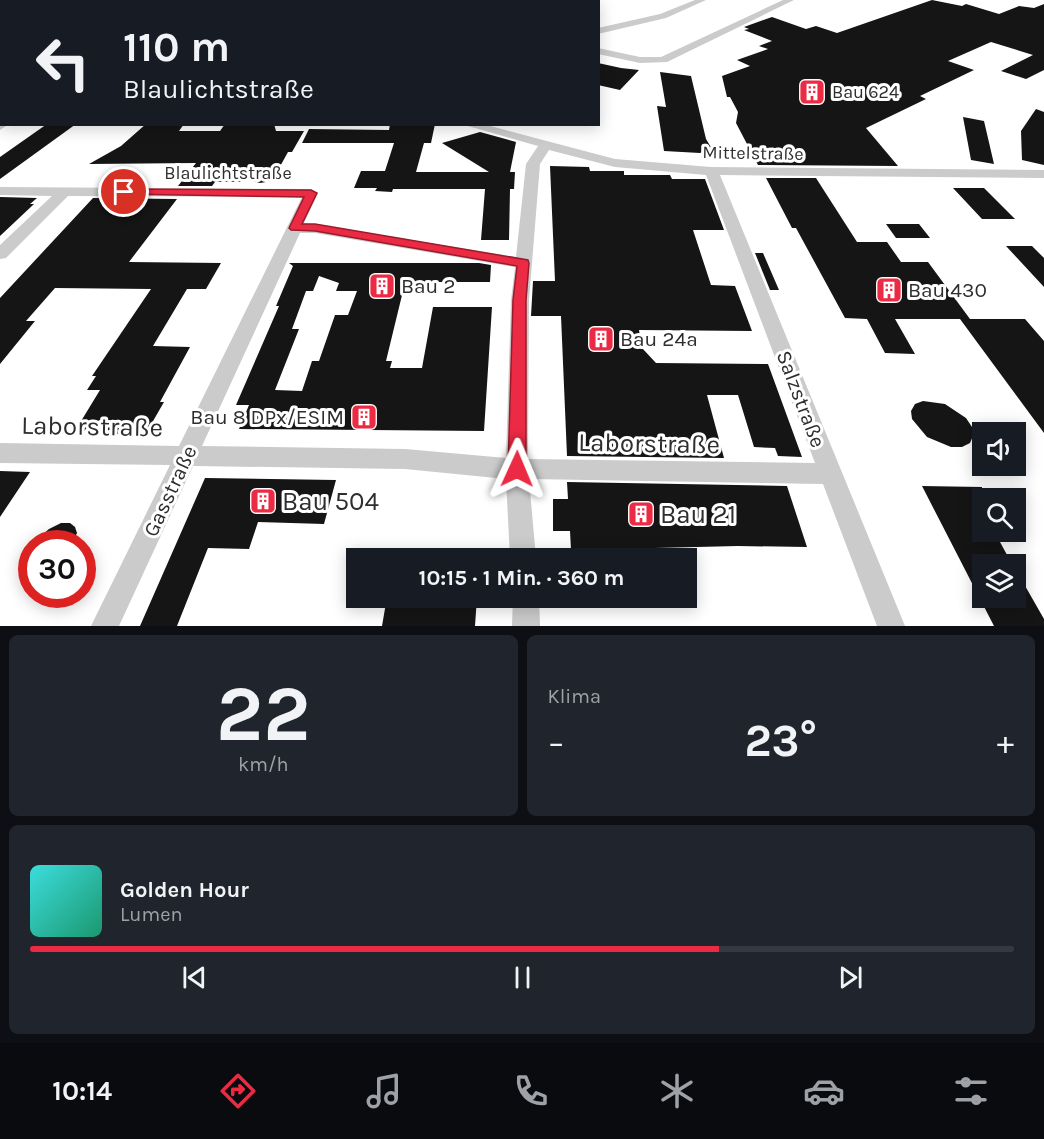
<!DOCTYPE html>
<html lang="de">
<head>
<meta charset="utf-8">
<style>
	body { margin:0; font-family:Karla,sans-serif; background:#20242c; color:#f1f3f6; height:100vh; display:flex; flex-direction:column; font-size:22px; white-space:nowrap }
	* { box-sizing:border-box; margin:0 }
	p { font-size:20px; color:#9ea1a6 }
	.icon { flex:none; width:33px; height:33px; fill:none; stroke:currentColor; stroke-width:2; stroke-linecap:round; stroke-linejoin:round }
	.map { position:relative; height:626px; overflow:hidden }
	.sheet { display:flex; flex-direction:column; gap:9px; padding:9px; background:#0d0f14; flex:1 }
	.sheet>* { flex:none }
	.top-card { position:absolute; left:0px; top:0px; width:600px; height:126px; box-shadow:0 3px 15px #0003; background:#171b24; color:#f1f3f6; overflow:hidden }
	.controls { position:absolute; left:972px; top:422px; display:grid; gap:12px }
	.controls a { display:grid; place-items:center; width:54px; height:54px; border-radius:0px; background:#171b24; box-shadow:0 3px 15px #0003; font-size:30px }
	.speed { position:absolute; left:18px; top:530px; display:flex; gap:12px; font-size:30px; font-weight:700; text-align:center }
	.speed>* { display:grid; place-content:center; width:78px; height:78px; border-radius:50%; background:#171b24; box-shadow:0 3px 15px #0003; line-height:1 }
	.speed .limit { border:9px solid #d22; background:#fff; color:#111 }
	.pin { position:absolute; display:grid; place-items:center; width:51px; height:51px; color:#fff; margin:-26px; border:3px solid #fff; border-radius:50%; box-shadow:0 2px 6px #0007 }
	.me { position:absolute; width:66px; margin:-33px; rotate:1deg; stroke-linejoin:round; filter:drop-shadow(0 0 4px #0008) }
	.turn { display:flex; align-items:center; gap:21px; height:126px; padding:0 24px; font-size:27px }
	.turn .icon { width:78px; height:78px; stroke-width:2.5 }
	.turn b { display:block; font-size:42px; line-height:51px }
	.big { font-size:45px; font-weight:700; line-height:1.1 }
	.sheet .widget { flex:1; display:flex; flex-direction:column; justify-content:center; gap:9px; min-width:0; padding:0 21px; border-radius:9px; background:#20242c }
	.sheet .dial { align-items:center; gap:0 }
	.dial b { font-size:78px; line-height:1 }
	.song { display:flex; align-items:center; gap:18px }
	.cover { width:72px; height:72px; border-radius:9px; background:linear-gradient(135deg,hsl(180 70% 55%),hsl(160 70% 35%)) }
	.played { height:6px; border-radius:3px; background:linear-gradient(90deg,#eb2a43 70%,#363941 70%) }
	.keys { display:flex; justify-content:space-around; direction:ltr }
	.heat { display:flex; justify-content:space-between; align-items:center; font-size:33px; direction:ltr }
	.sheet .tiles { flex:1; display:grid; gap:9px; grid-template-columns:1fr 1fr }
	.widget:last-child { grid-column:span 2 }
	.trip { position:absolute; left:346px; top:548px; width:351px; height:60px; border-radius:0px; background:#171b24; box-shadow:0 3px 15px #0003; font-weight:700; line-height:60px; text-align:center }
	.tab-bar { display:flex; height:96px; justify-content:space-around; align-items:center; background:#090b0e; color:#9ea1a6 }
	.tab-bar .icon { width:42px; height:42px }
	.tab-bar .current { color:#eb2a43 }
	.tab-bar b { font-size:27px; color:#f1f3f6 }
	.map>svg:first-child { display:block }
	.building { fill:#151515; fill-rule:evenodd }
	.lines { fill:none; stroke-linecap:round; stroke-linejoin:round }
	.minor { fill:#cbcbcb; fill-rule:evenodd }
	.major { fill:#a6a6a6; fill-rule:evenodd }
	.rail-casing { stroke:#838383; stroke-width:4 }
	.rail { stroke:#fff; stroke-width:2; stroke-dasharray:7; stroke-linecap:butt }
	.route { fill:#eb2a43; stroke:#991b2c; stroke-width:1.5 }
	.labels { text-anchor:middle; stroke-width:6; stroke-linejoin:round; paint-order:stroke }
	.far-poi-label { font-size:18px; fill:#2e2e2e; stroke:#fff; text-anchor:start }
	.far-street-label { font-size:18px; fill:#2e2e2e; stroke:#fff }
	.poi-label { font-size:21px; fill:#2e2e2e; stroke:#fff; text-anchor:start }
	.street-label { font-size:21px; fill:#2e2e2e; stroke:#fff }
	.near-street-label { font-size:26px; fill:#2e2e2e; stroke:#fff }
	.near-poi-label { font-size:26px; fill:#2e2e2e; stroke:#fff; text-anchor:start }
</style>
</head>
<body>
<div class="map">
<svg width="1044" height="626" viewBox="0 0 1044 626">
	<rect width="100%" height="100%" fill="#fff"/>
	<path class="building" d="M932,0l30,6 4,-2 33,10 20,-8 15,2 10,-4v66l-18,9 -25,-8 32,-16 -42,-13 -43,19 26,9 -54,26 6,3 -60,29 32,38 -140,-1 -22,-42 2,-11 -8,-15h-3l-5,-21 28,-10 -13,-6 31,-11 -9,-3 13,-5 -28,-11 5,-1 -5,-2 28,-10 34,12 10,-3 21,7z
		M598,63l23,5 18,2 -19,20 -22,-5z
		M660,72l31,4 15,63 6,10 -12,4 -36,-2 -7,-45 9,1z
		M1036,109l8,3v53l-22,-5 -1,-29z
		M963,117l21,4 10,43 -23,-4z
		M47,124h29l-76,55v-22z
		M146,124h38l-5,7h41l5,-7h49l2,7h28l-12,21h-4l-16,29 -12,2 -17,-5 -3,4h-25l-3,4h-34l18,-23 -107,1 32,-18z
		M390,124h45l-4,19h-7l-8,29h73l-47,-29 38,-11 36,10 -6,30h5l-1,17h-4l-1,51h-28l4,-51h-92l-1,3 -17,-1 2,-3h-23l7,-17h24l9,-28h-92l7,-14 80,1z
		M550,166l39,1 1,4h34v4h46l2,4h33l19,51h-31l18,55 24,1 17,45 -113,-1 3,18 14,15 112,1 34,93 -24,-1 -3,-8 -21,-1 -16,-52h-31l17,63 -157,-2 -6,-140h-30l2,-35h22z
		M766,178h50l41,64h30l14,20h27l42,57h55l19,22v92l-84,-114h-65l20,35 -30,-1 -18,-34 -22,-1 -49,-90h-4z
		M953,188h31l31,31h-33z
		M0,197l37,1 -7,6h4l-34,32z
		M93,198l84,1 -48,63 92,1 -15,26h-19l-34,57 37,1 -30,55h4l-19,33 -29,-1 2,-4 -43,1 25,-41h-13l9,-14h-4l59,-87 -96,-1 -29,33h9l-35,43v-66z
		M886,224h33l11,14h-34z
		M1006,246h26l12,12v29z
		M755,253h8l16,37h-9z
		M289,263h190l12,2 -1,17h-55l-2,9h-30l-17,70h6l-2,7h32l11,-61h59l-8,124 -245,-2 10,-24h-13l43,-99h-3l17,-40zM319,276l20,7 -3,8h21l-9,24h-13l-16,46h-7l-10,30 -27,-1 24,-61h-7l14,-38h7z
		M923,401l22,3 21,14 6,9 1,9 -3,7 -8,4h-11l-24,-10 -15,-18 -1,-8 4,-7z
		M0,471l30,1 -30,45z
		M205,478l131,2 -12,44 -66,-2 -9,27 -41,-1 -31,78h-37z
		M567,482l220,4 20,61 -69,-1 -167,4 -1,-19h-17v-32h15z
		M922,486l60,1v44h12l18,33h-30v33h34v-27l28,49v7h-50z
		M61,523h9l5,4 2,6 -5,10h-39l16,-14z
		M387,597h90l-2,29h-93z"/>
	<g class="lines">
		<path class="minor" d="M305,0h10l-11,2z
			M695,0h11l-40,18 -68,16v-6l62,-14z
			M783,0h11l-127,62 -27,1 -42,-9v-6l42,9h21z
			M0,121l2,3h7l-9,6z
			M461,124h22l132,35 96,8 333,3v8l-324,-3 185,451h-28l-54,-142 -294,-5 7,79h-26l-4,-79 -101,-10 -212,-3 -74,160h-28l79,-161 -170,-2v-20l179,3 123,-249 -234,-1 -62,62 -6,1v-14l52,-49 -52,-1v-8l311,2 7,4 -14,30 212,34 10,-93 12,-18zM549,150l66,17 91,8 109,288 -287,-4 1,-159 11,-136zM300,233h15l200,34 -4,33 -5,158 -101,-9 -203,-3z
			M513,597h26l1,29h-28z"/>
		<path class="major" d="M253,0h13l-14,2z
			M500,0h12l-13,2z
			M521,0h13l-14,2z
			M0,103h2l-2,9z"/>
		<defs>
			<path id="rail" d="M210,2l4,-2
				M238,2l4,-2"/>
		</defs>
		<use href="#rail" class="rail-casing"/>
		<use href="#rail" class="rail"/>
	</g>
	<path class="route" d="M124,189l187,1 6,3 -15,31h13l213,36 1,3 -3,37v169l-3,5 -6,2 -6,-2 -3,-5 5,-169 4,-34 -202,-35 -24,-1 -2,-2 15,-31 -184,-3v-4z"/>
	<defs>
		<symbol id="building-square" viewBox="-11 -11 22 22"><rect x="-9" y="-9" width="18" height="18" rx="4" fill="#eb2a43" stroke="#fff"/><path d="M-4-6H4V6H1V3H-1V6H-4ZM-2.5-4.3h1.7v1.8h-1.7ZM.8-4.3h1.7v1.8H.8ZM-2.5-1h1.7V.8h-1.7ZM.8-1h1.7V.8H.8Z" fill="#fff"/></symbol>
	</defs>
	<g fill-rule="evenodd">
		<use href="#building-square" x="797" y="77" width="30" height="30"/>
		<use href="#building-square" x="367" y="271" width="30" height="30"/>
		<use href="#building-square" x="874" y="275" width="30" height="30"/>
		<use href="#building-square" x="586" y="324" width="30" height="30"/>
		<use href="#building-square" x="349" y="402" width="30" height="30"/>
		<use href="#building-square" x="248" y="486" width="30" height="30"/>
		<use href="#building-square" x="626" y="499" width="30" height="30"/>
	</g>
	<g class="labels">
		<g class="far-poi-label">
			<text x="832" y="98">Bau 624</text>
		</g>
		<g class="far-street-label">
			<text transform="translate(753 153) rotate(1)" y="6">Mittelstraße</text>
			<text x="228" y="179">Blaulichtstraße</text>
		</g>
		<g class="poi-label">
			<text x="401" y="293">Bau 2</text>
			<text x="908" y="297">Bau 430</text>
			<text x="620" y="346">Bau 24a</text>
			<text x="344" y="424" text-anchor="end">Bau 8 DPx/ESIM</text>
		</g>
		<g class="street-label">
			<text transform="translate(801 399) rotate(69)" y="7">Salzstraße</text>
			<text transform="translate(170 491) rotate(-65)" y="7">Gasstraße</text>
		</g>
		<g class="near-street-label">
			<text transform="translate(92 426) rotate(1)" y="9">Laborstraße</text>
			<text transform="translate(649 443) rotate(1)" y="9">Laborstraße</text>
		</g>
		<g class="near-poi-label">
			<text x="282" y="510">Bau 504</text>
			<text x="660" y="523">Bau 21</text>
		</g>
	</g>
</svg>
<div class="controls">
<a><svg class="icon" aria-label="sound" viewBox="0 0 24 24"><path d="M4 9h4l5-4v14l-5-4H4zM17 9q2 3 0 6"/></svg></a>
<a><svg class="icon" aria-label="search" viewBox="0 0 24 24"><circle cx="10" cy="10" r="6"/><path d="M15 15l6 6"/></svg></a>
<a><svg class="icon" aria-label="layers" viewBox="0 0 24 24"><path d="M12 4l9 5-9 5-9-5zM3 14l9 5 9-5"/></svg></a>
</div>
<div class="speed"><div class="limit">30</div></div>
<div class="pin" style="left:124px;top:192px;background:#d93025"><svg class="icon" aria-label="arrive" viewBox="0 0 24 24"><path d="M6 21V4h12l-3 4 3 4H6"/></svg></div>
<svg class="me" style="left:517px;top:469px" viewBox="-20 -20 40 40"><path d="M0-17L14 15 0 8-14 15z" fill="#eb2a43" stroke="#fff" stroke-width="4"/></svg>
<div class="trip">10:15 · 1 Min. · 360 m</div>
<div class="top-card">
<div class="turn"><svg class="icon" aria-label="left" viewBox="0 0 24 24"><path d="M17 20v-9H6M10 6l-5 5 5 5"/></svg><div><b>110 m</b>Blaulichtstraße</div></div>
</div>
</div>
<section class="sheet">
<div class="tiles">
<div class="widget dial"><b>22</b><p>km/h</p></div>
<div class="widget"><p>Klima</p>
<div class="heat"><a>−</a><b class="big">23°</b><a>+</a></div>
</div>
<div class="widget">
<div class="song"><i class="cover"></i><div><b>Golden Hour</b><p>Lumen</p></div></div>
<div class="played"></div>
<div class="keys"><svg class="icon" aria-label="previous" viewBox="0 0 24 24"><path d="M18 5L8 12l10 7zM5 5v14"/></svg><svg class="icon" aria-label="pause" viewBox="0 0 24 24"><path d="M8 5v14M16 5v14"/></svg><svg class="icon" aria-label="next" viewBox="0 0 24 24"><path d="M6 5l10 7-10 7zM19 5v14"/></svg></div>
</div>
</div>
</section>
<nav class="tab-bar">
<b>10:14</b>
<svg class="icon current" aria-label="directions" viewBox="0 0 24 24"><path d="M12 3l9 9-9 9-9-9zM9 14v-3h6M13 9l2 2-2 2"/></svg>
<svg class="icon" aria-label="music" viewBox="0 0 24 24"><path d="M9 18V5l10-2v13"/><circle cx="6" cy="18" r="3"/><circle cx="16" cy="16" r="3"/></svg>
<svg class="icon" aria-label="phone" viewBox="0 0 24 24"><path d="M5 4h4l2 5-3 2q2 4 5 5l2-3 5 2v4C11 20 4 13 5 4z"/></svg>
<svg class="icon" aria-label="climate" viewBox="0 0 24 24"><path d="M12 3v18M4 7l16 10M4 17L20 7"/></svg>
<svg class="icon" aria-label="car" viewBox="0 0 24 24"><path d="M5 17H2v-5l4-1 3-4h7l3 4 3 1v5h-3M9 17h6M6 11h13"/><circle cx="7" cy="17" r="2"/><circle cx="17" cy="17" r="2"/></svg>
<svg class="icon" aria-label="filters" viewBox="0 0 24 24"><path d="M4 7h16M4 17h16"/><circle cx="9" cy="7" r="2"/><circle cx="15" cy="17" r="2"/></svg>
</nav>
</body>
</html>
